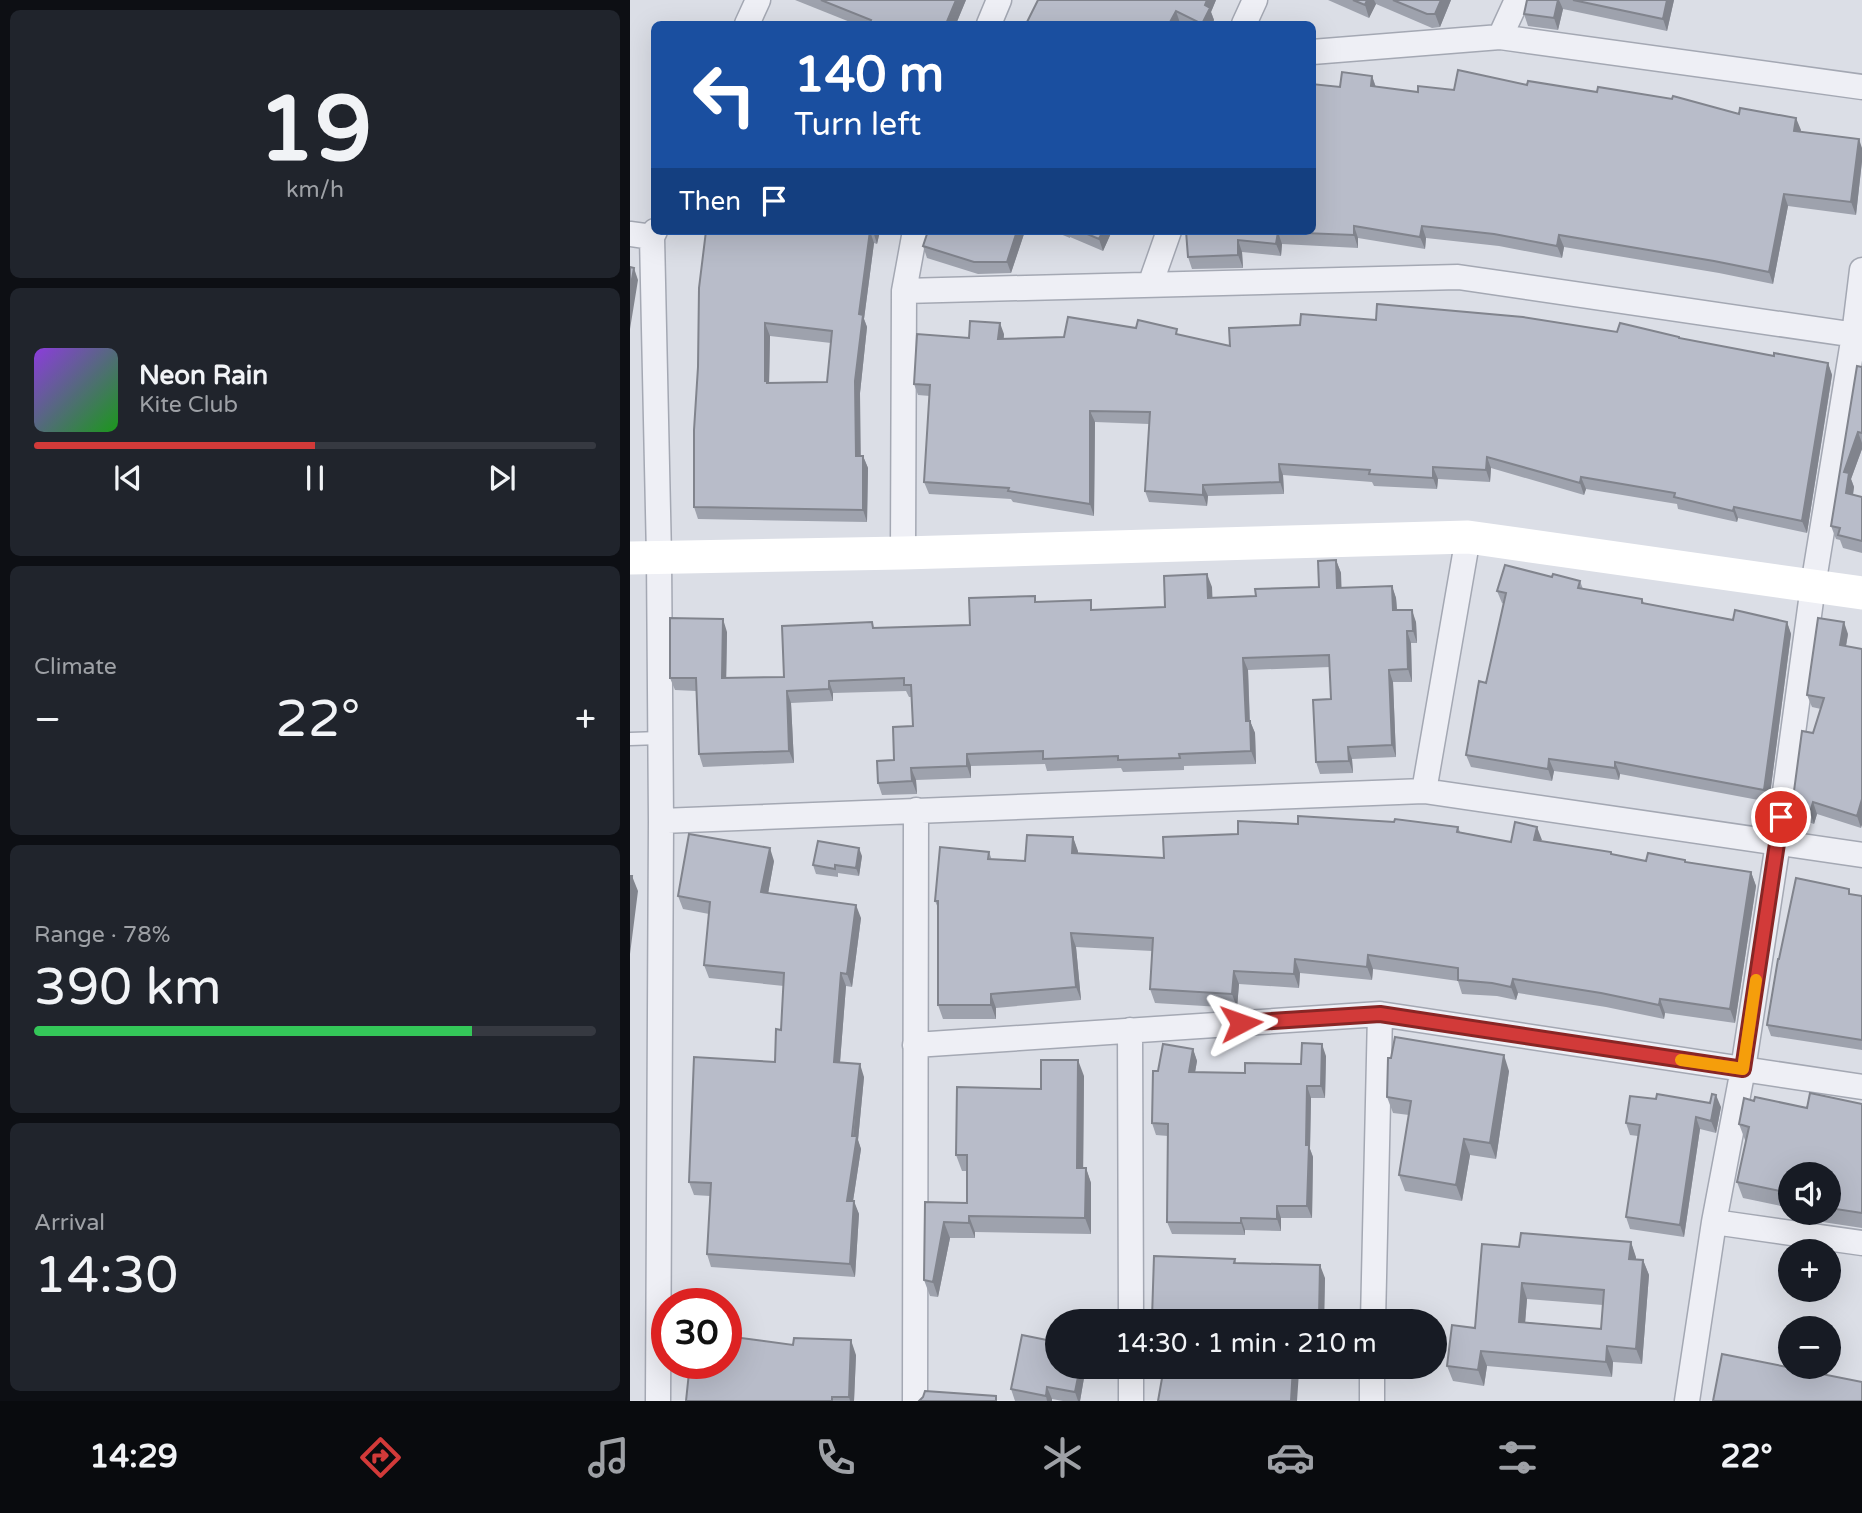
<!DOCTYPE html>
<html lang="en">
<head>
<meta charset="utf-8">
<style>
	body { margin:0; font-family:"Varela Round",sans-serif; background:#20242c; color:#f1f3f6; height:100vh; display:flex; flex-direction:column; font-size:26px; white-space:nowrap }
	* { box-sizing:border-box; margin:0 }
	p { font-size:23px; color:#9ea1a6 }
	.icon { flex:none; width:38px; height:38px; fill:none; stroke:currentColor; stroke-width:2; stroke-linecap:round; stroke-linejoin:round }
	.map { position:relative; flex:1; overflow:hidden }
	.details { display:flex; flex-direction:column; gap:10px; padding:10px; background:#0d0f14; width:630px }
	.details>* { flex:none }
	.banner { position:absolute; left:21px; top:21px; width:665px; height:214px; border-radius:10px; box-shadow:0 7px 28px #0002; background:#1a4fa0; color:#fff; overflow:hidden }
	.controls { position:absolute; left:1148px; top:1162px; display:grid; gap:14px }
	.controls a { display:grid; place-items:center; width:63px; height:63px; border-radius:50%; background:#171b24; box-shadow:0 7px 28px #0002; font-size:35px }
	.speed { position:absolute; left:21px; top:1288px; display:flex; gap:14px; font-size:35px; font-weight:700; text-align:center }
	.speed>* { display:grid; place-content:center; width:91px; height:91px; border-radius:50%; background:#171b24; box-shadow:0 7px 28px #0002; line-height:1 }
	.speed .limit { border:10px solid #d22; background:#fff; color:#111 }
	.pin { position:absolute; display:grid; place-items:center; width:60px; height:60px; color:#fff; margin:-30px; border:4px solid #fff; border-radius:50%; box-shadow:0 2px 7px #0007 }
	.me { position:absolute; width:77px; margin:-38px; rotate:86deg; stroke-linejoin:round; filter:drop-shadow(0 0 5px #0008) }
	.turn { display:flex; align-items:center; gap:24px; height:147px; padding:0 28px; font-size:32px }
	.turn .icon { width:91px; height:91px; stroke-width:2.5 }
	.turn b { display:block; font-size:49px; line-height:60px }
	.then { display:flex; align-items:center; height:66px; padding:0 28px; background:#0003; gap:14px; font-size:26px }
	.big { font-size:52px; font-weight:600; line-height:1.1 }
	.details .tile { flex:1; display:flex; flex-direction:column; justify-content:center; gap:10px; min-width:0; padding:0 24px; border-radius:10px; background:#20242c }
	.details .dial { align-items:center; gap:0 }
	.dial b { font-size:91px; line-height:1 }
	.song { display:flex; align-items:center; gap:21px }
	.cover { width:84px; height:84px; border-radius:10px; background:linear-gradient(135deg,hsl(270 70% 55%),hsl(120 70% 35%)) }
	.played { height:7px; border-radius:4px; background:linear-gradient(90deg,#d23a39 50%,#363941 50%) }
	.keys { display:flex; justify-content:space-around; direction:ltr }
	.heat { display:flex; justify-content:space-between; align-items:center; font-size:38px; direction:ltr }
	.charge { height:10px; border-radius:5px; background:linear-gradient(90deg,#34c759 78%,#363941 0) }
	.trip { position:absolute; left:415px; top:1309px; width:402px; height:70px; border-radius:35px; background:#171b24; box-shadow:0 7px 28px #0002; font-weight:600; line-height:70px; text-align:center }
	.dock { display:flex; height:112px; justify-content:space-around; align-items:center; background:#090b0e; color:#9ea1a6 }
	.dock .icon { width:49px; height:49px }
	.dock .active { color:#d23a39 }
	.dock b { font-size:32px; color:#f1f3f6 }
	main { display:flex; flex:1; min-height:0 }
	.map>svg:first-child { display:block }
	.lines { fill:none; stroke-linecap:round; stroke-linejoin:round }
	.lane-casing { stroke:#a4a8b3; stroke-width:15 }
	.street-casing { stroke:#a4a8b3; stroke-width:27 }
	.lane { stroke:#eeeff5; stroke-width:12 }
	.street { stroke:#eeeff5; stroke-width:24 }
	.secondary { stroke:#fff; stroke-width:33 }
	.wall { fill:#9ea2ad; fill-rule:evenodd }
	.shaded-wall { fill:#81848d }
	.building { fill:#b8bcc9; stroke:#81848d; stroke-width:2; fill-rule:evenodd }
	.route-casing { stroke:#882625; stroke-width:18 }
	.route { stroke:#d23a39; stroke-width:12 }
	.slow { stroke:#f59e0b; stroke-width:12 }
</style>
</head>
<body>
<main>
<section class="details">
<div class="tile dial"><b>19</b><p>km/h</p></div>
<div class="tile">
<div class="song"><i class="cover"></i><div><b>Neon Rain</b><p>Kite Club</p></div></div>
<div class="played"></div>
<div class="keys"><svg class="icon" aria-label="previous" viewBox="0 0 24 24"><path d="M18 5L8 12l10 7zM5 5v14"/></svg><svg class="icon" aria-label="pause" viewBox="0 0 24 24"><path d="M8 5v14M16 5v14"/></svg><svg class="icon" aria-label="next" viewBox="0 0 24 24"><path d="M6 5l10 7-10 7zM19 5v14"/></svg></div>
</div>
<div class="tile"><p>Climate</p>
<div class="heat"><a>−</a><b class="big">22°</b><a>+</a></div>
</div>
<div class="tile"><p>Range · 78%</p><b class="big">390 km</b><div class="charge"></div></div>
<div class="tile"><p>Arrival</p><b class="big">14:30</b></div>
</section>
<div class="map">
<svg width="1232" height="1401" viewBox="0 0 1232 1401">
	<rect width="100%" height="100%" fill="#dbdee6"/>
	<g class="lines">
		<defs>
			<path id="lane" d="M0,739l30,-1"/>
			<path id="street" d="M117,24l11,-24
				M359,24l10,-24
				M614,24l11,-24
				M870,37l17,-37
				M682,52l188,-15 362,50
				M25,231l-3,6 7,320 2,264 -3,580
				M0,234l22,3
				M1232,270l-8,65 -41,251 -35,257 -35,226 -29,153 148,21
				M520,285l19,-54
				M274,291l554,-14 404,59
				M273,553l1,-262 11,-60
				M794,791l44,-254
				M31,821l763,-30 438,64
				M500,1030l1,291
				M285,1045l465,-31 482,73
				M743,1321l7,-307
				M501,1367v34
				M285,1401l1,-591
				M742,1401v-34
				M1057,1401l27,-179"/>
		</defs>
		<use href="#lane" class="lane-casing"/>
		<use href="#street" class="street-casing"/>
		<use href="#lane" class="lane"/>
		<use href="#street" class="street"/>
		<path class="secondary" d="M0,558l273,-5 565,-16 394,56"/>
	</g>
	<path class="wall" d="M165,0h171l-10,24h-101z
		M408,0h178l-5,12 3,8 -2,4h-29l-3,-1 -1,1h-153z
		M698,0h123l-11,27 -8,1 -56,-24 -7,14z
		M897,0h147l-7,31 -104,-22 -5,21 -30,-4 -4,-12z
		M742,76l4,11 42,5 109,-7 212,29 62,16 -1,1 62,17v13l-6,54 -68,-9 -15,78 -54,-11 -155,-26 -2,11 -63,-12 -73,-8 -1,11 -67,-11v10l-76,-4 -1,12 -39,-4 1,16 -51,1 -4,-12 -2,-26h126l28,-144z
		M76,231h174l-3,13 -3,-1 -10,76 3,8 -7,66v63h3l5,12 -1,54 -169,-3 -4,-12zM140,336l61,7 -4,39 -58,1z
		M395,231l-14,42 -33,1 -51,-16 -4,-12z
		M423,231h59l-9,20 -33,-14v1z
		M746,320l241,12 63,6 94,18 54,7 4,12 -25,158 -69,-15 -1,4 -59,-13 -1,-5 -91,-15 -2,6 -93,-27 -1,14 -52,-3 -1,10 -63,-3 -2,-4 -89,-7 1,19 -76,2 -1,10 -58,-4 -4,-11 4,-67 -54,-2 -1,94 -81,-14 -2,-3 -82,-5 -5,-12 6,-86 -12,-1 -4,-11 55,-46 35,-4 -1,5 176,-4 51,11 70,-21z
		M1232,367v82l-11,30 3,8 -1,8 9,2v56l-19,-5 -3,-8 -4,-1 -5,-13z
		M706,560l5,13v15l51,-2 4,12 1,12 19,12 1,21h-6l1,39h-19l3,75 -44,2 1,14 -33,1 -4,-12 15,-63 -1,-32 -82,3 2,51 5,12 1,31 -72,2v4l-61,2 -2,-4 -74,3 -2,-7 -74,2v12l-55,2 1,14 -35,1 -4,-12 16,-23 19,-34 -1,-29h-3l-3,-6 -73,2v8l-42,2 3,60 -91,4 -4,-13 -3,-63 -21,-1 -5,-12 57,-46 -1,46 58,-1 91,-49 95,-3 67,-23 57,8 71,-3 47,-20v11l44,-2 63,-9z
		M922,577l28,4 3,8 59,10 2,4 89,17 54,2 4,12 -22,168 -149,-28 -1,6 -65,-9 -2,10 -81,-14 -5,-12 20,-72 18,-79 -2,-1 -5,-12z
		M1218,634l-2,12 15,182 -44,-14 -3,10 -18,-6 -4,-12 29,-97 -9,-2 -5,-12z
		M668,824l160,3 2,5 51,10 31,-1 69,11 1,2 34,7 40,1 65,10 5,14 -21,137 -70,-10 -1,6 -58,-12 -88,-14 -2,7 -19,-4 -35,-2 -4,-13 -85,-12 -1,11 -72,-7 -1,15 -60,-4 -2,24 -82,-5 -5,-14 2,-38 -76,-4 5,53 -85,8v11h-53l-5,-14v-97l-3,-7 54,-49 3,8 33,1 48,-24 5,16 86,5 74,-24z
		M232,856l-3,20 -21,-3v4l-22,-3 -3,-9z
		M144,861l-6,32 93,25 -9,69 -6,-1 -6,76 24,15 -6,63 3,9 -8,52 6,13 -4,63 -144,-10 -4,-13 3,-58 -16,-1 -5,-13 86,-120 6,-32 3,-44 -75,-8 -5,-13 5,-51 -26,-5 -5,-13z
		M1221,894l11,2v154l-91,-14 -4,-11z
		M563,1049l4,12 -2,11 50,1 56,-9 25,-8 -1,42h-14l-1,51 3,8 -1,61h-31v13l-36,-1v5l-73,-1 -5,-12 1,-86 -12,-1 -4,-12 6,-52z
		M879,1071l-13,88 -26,-4 -8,46 -57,-10 -6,-16 10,-60 -16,-2 -6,-16z
		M454,1076l-1,92h3l5,15v51l-116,-2v6h-25l-12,59 -8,-1 -6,-16 1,-78 42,1v-32h-5l-6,-16 85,-66z
		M1026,1099l65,8 -5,26 -16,-4 -16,108 -54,-8 -4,-12 12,-81 -8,-1 -4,-12z
		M1124,1101l53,7 55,-4v124l-46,-7 -3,-8h16v-39h-39v34l-47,-10 -6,-16 9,-41 -1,-1 -6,-16z
		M1001,1242l5,18h7l6,15 -7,89 -29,-2 -1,15 -125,-11 -3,20 -31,-5 -6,-15 28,-38 44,-81zM897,1299l76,6 -2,24 -76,-7z
		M605,1259l1,4 89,15 -1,43h-171l-1,-3z
		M226,1355l-2,46h-168z
		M427,1367l27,11 -4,23h-17l-11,-2v2h-37l-4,-12z
		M534,1367h143l-1,5z"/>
	<path class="shaded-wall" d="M326,0h10l-10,24h-10z
		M577,0h9l-5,12 3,8 -2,4h-10l3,-19z
		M737,0h7l2,4 -7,14 -4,-13z
		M811,0h10l-11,27 -5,-13z
		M928,0h1l4,9 -5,21 -4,-12z
		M1037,0h7l-7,31 -4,-12z
		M546,11l4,12 -1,1h-10z
		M742,76l4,12 -5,-2z
		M1166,118l5,12 -3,13 -4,-12z
		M1229,139l3,9v13l-6,54 -5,-13z
		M1154,194l4,12 -15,78 -4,-12z
		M724,226l4,12v10l-4,-13z
		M792,226l4,12 -1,11 -5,-12z
		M240,231l4,12 -10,76 3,8 -7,66 1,75 -5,-12 -1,-75 4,-67z
		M243,231h7l-3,13z
		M387,231h8l-14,42 -4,-11z
		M473,231h9l-9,20 -4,-12z
		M648,232l4,12 -1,12 -5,-12z
		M929,235l5,12 -2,11 -5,-12z
		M608,240l4,12 1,16 -5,-13z
		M4,268l4,12 -8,49v-39z
		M135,323l5,13 -1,50 -4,-5z
		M370,323l4,11 -1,17 -5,-12z
		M1198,363l4,12 -25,158 -5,-12z
		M460,411l5,11 -1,94 -4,-12z
		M1228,432l4,11v6l-11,30 3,8 -3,20 -5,-14 -2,-21z
		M233,456l5,12 -1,54 -4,-12z
		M857,457l4,11 -1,14 -4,-12z
		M649,464l4,11 1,19 -4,-12z
		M803,467l5,12 -1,10 -4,-11z
		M951,477l5,12 -2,6 -4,-12z
		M573,485l5,11 -1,10 -4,-11z
		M1104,507l4,11 -1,4 -4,-11z
		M706,560l5,13 1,27 -5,-12z
		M577,574l5,13 1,23 -5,-12z
		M762,586l4,12 2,25 -5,-13z
		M782,610l4,12 1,21 -4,-12z
		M93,619l4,13 -1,58 -4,-12z
		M1157,622l4,12 -22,168 -5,-12z
		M1214,622l4,12 -4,23 -4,-12z
		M777,631l4,12 1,39 -4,-13z
		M613,658l5,12 2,64 -4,-13z
		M759,670l4,12 3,75 -4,-12z
		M199,681l4,12v8l-4,-12z
		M157,691l4,12 3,60 -5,-12z
		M620,721l5,12 1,31 -5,-13z
		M718,747l4,12 1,14 -4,-12z
		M337,754l4,12v12l-4,-12z
		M919,759l5,12 -2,10 -4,-12z
		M985,762l5,12 -1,6 -4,-12z
		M281,768l5,12 1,14 -5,-13z
		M1232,799v26l-1,3 -4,-12z
		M1183,802l4,12 -3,10 -4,-12z
		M907,827l5,13h-8z
		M443,837l5,14 -1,16 -5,-14z
		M140,848l4,13 -8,44 -5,-13z
		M229,848l3,8 -3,20 -3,-8z
		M1121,872l5,14 -21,137 -5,-14z
		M2,876l6,15 -8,63v-60z
		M226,905l5,13 -9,69 -5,-13z
		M441,933l5,14 5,53 -5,-13z
		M738,955l5,14 -1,11 -5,-13z
		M665,959l5,14 -1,15 -5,-14z
		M604,971l5,13 -2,24 -5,-14z
		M211,973l5,13 -7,89 -5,-13z
		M883,979l5,14 -2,7 -5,-13z
		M361,994l5,14v11l-5,-14z
		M1030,999l5,14 -1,6 -5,-14z
		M692,1044l4,12 -1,42 -4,-12z
		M563,1049l4,12 -4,23 -4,-12z
		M874,1055l5,16 -13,88 -6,-16z
		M448,1060l6,16 -1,107 -6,-15z
		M230,1064l4,13 -6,63 3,9 -10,65 -4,-13z
		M677,1086l4,12 -1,51 3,8 -1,61 -5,-12 -1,-61z
		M1086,1095l5,12 -5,26 -5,-12z
		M1066,1117l4,12 -16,108 -4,-12z
		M834,1139l6,16 -8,46 -6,-16z
		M456,1168l5,15v51l-6,-16z
		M224,1201l5,13 -4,63 -5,-13z
		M647,1206l4,12v13l-4,-12z
		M339,1216l6,16v6l-6,-15z
		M611,1218l4,12v5l-4,-12z
		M314,1222l6,16 -12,59 -5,-15z
		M1001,1242l5,15 -1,17 -6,-15z
		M1013,1260l6,15 -7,89 -6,-15z
		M690,1265l5,13 -1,43h-3l-2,-4z
		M892,1283l5,16 -3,38 -5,-15z
		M221,1340l5,15 -2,46h-4l-1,-4z
		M977,1346l6,16 -1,15 -6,-15z
		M851,1351l6,15 -3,20 -6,-16z
		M450,1367l4,11 -4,23h-2l-3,-9z
		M663,1367h4l2,5 -2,29h-6z
		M417,1387l5,12v2h-5l-1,-5z"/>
	<path class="building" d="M191,0h135l-10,24h-77l2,-4z
		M408,0h169l-2,5 5,3 -8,16 -26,-13 -7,13h-143z
		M723,0h14l-2,5z
		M763,0h48l-6,14h-8z
		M897,0h31l-4,18 -30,-4z
		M943,0h94l-4,19z
		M828,70l69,15 1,-4 69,11 1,-5 74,12 1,-3 66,18 1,-6 56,10 -2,13 65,8 -8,63 -67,-8 -15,78 -55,-11 -155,-26 -2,11 -63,-12 -72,-8 -2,11 -66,-11v9l-76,-3 -2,12 -38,-4v15l-50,2 -2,-26h126v-147l28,3 2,-15 30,4 -1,10 47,6v-6l36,4z
		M76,231h164l-11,83 4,1 -8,66 1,75h7v54l-169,-3v-77l4,-63 1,-79zM135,323l67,8 -5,51 -60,1v-2h-2z
		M298,231h89l-10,31h-33l-51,-16z
		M450,231h23l-4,8z
		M0,267l4,1 -4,22z
		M747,304l146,13 94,15 3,-9 59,14v1l95,18v-3l54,10 -26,158 -68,-14 -1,4 -59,-14 1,-4 -94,-16 -1,6 -93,-26 -1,13 -53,-3v11l-64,-4 1,-4 -91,-6 1,18 -77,3v10l-58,-4 5,-79 -60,-1v93l-82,-13 1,-3 -85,-6 6,-97 -16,-1 3,-50 52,4 1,-17 30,2 -2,16 66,-2 4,-20 68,11 2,-8 39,9 -1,5 54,12 -1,-18 71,-3 1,-11 75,6z
		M1227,366l5,1v66l-4,-1 -14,40 5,1 -3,20 16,4v44l-24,-6 2,-7 -9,-2z
		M706,560l1,28 55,-2 1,24h19l1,21h-6l1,38 -19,1 3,75 -44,2 1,14 -33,1 -3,-62 18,-1 -2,-44 -86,3 3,63h4l1,30 -72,3 1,4 -62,2v-4l-75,3v-8l-76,3v12l-56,2 1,13 -34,2 -1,-22 17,-1 -1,-33 20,-1 -2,-41h-7v-7l-75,3v8l-42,2 2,60 -90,3 -3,-76h-26v-60l53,1 -1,59 62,-1 -2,-51 90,-4 1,6 97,-3 -1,-27 66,-2v6l56,-2v10l74,-3 -1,-31 43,-2 1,24 48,-2 -1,-7 64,-2 -1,-26z
		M875,565l47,12 1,-3 27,7 -2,7 64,11v4l91,17 2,-10 52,12 -23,168 -149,-28v6l-66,-9 -1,10 -82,-14 13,-74 7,2 20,-90 -9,-2z
		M1188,618l26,4 -4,23 22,4v150l-5,17 -44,-14 -3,10 -18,-6 10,-75 11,2 11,-35 -17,-3z
		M668,816l96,6 1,-3 63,8 -1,5 54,10 4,-20 22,5 -3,13 77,12v2l35,7 2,-8 37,7v2l66,10 -21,137 -70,-10 -1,6 -58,-12 -88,-14 -2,8 -19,-4 -34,-3v-12l-90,-13 -1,12 -72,-8 -1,15 -60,-3 -2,23 -82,-5 3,-51 -82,-5 5,54 -85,7v11h-53v-104h-3l5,-54 49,5 -1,7 37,2 2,-26 46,2 -1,16 92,5 -1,-21 75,-3v-13l60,3z
		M59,834l81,14 -9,44 95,13 -9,69 -6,-1 -7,89 26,2 -8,72h5l-10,65h7l-4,63 -143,-10 4,-71 -22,-1 5,-125 81,5 1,-33 5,1 3,-57 -80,-8 6,-63 -32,-6z
		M188,841l41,7 -3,20 -21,-3v4l-22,-4z
		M0,876h2l-2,18z
		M1166,878l53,11v5l13,2v144l-95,-15 11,-66h1z
		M765,1037l109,18 -14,88 -26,-4 -8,46 -57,-10 12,-74 -24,-4 1,-39h3z
		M672,1043l20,1 -1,42h-14l-1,59h3l-2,61h-30v13l-36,-1v5l-74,-1 1,-98 -16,-1 1,-52h5l5,-27 30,5 -4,23 56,1v-10l56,1z
		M411,1060h37l-1,108h9l-1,50 -116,-2v7l-25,-1 -11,60 -9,-2 1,-78 42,1v-48h-11l1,-68 84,2z
		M1180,1093l52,11v109l-33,-5v-34h-39v19l-53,-11 12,-55 -10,-3 5,-26 10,3 1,-4 52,11z
		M1027,1094l53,9 2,-9 4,1 -5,26 -15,-4 -16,108 -54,-8 14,-92 -14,-2 4,-27 26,3z
		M891,1233l110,9 -2,17 14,1 -7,89 -29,-3 -1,16 -125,-11 -3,19 -31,-4 5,-41 23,3 7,-84 37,3zM892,1283l82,7 -3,39 -82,-7z
		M524,1256l81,3 -1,4 86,2 -1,52 -15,-1v5h-133v-2l-19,-1z
		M392,1335l35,7v25h23l-5,25 -28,-5 -1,9 -35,-7z
		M96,1336l67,9 1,-7 57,2 -2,57h-17v4h-146l4,-38h36z
		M1092,1354l140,28v19h-149z
		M534,1367h129l-2,34h-133z
		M295,1391l71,5v5h-77l4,-4z"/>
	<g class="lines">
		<defs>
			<path id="route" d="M611,1023l139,-9 363,55 38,-252"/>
		</defs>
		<use href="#route" class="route-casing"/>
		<use href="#route" class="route"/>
		<path class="slow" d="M1051,1060l62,9 13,-89"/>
	</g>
</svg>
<div class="controls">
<a><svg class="icon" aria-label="sound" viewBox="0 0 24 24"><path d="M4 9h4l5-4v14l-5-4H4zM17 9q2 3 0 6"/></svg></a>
<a>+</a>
<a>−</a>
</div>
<div class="speed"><div class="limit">30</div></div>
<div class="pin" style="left:1151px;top:817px;background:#d93025"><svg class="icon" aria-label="arrive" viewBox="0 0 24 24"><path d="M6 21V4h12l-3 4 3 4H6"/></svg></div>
<svg class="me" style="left:611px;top:1023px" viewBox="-20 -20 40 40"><path d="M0-17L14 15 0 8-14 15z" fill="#d23a39" stroke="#fff" stroke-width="4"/></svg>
<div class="trip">14:30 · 1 min · 210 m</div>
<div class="banner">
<div class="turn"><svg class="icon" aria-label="left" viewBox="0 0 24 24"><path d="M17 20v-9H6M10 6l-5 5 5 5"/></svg><div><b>140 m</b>Turn left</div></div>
<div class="then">Then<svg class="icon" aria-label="arrive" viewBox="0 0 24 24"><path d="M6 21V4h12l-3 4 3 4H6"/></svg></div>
</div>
</div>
</main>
<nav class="dock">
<b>14:29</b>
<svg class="icon active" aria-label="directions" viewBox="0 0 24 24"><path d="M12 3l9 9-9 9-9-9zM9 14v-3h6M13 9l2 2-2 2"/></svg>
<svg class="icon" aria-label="music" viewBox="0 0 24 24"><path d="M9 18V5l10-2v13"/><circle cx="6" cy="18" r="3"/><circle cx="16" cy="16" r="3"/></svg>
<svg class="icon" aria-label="phone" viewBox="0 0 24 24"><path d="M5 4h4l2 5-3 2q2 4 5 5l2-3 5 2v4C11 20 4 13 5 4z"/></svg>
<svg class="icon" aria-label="climate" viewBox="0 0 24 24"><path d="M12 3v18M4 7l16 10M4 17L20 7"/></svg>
<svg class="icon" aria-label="car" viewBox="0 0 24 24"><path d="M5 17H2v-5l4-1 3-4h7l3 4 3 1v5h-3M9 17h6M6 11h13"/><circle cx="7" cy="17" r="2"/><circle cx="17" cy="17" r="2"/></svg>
<svg class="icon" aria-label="filters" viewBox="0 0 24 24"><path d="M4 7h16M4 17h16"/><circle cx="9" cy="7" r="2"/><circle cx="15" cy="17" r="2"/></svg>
<b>22°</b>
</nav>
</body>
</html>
